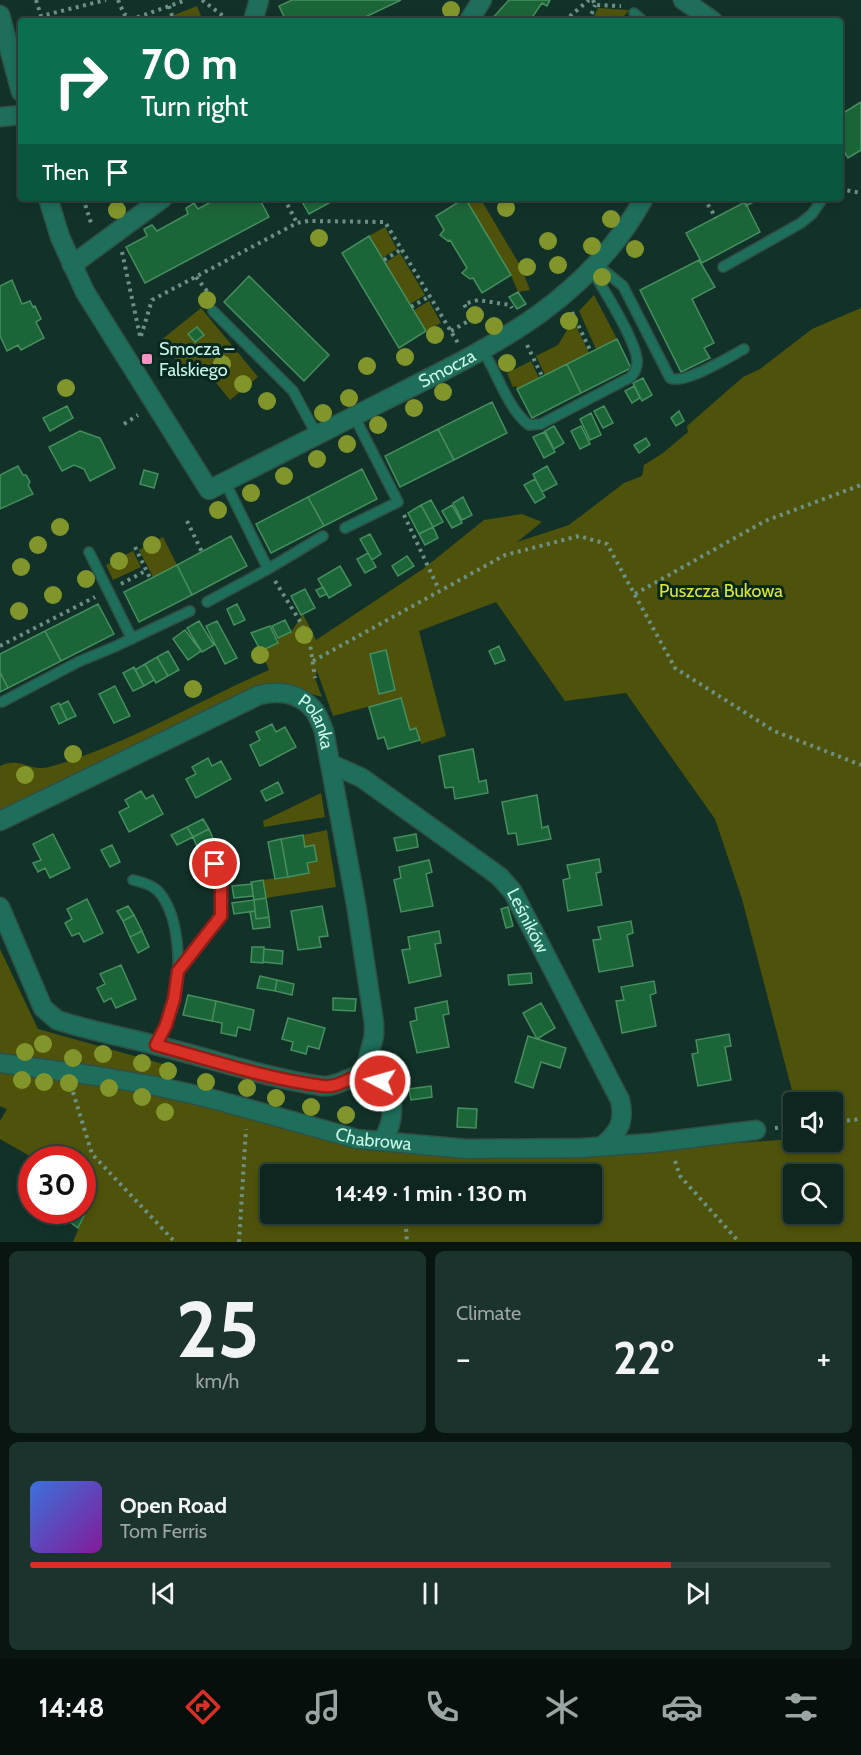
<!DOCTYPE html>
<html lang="en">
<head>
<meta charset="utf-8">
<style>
	body { margin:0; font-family:Cabin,sans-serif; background:#1c322c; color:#f1f3f6; height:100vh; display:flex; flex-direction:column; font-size:22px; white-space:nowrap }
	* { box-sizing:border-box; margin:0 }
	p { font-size:20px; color:#9ba5a4 }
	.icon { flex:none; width:33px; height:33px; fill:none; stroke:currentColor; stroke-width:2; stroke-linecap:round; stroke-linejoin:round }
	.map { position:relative; height:1242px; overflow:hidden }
	.drawer { display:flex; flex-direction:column; gap:9px; padding:9px; background:#081511; flex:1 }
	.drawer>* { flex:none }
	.banner { position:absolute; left:18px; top:18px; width:825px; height:183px; border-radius:6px; box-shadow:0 3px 9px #0003,0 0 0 2px #2e433d; background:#0b6e4f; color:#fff; overflow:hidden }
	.fabs { position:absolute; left:783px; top:1092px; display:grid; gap:12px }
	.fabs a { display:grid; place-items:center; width:60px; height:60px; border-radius:6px; background:#0e261f; box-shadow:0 3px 9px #0003,0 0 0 2px #2e433d; font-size:30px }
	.speed { position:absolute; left:18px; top:1146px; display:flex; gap:12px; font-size:30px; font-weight:700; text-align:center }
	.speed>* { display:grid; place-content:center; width:78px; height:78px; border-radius:50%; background:#0e261f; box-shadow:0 3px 9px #0003,0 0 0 2px #2e433d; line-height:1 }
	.speed .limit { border:9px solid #d22; background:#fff; color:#111 }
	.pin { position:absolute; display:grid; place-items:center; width:51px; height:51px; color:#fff; margin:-26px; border:3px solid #fff; border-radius:50%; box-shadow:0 2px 6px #0007 }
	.me { position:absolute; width:66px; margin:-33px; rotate:276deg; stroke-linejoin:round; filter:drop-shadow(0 0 4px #0008) }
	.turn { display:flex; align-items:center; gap:21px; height:126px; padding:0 24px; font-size:27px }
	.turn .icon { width:78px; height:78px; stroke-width:2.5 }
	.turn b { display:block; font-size:42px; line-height:51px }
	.then { display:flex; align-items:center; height:57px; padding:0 24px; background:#0003; gap:12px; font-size:22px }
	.big { font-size:45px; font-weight:700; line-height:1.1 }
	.drawer .card { flex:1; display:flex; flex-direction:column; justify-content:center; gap:9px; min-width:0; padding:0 21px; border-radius:9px; background:#1c322c }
	.drawer .dial { align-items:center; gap:0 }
	.dial b { font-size:78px; line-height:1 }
	.song { display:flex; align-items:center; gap:18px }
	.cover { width:72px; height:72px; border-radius:9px; background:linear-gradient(135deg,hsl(220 70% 55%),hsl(290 70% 35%)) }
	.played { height:6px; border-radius:3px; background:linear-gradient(90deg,#d93025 80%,#2e433d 80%) }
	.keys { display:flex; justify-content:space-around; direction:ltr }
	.heat { display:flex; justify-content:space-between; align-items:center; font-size:33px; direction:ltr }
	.drawer .tiles { flex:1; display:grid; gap:9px; grid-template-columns:1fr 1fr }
	.card:last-child { grid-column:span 2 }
	.trip { position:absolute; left:260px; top:1164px; width:342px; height:60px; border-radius:6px; background:#0e261f; box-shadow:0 3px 9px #0003,0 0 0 2px #2e433d; font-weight:700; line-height:60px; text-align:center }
	.dock { display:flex; height:96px; justify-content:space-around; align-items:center; background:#060f0c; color:#9ba5a4 }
	.dock .icon { width:42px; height:42px }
	.dock .active { color:#d93025 }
	.dock b { font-size:27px; color:#f1f3f6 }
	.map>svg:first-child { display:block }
	.green { fill:#4f520a; fill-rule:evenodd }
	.building { fill:#1b6638; stroke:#478e5e; stroke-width:1.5 }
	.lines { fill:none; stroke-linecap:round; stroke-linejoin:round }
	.service-casing { stroke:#304f45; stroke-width:12 }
	.minor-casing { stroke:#304f45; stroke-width:21 }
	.path { stroke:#6b9185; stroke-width:4; stroke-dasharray:3 4.5; stroke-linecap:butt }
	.service { stroke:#1d6e5a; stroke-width:9 }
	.minor { stroke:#1d6e5a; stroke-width:18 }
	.tree { fill:#82952b }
	.route-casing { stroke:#8d1f18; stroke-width:15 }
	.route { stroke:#d93025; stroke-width:10 }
	.poi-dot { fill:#fd8fc1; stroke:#072820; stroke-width:2 }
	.labels { text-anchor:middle; stroke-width:6; stroke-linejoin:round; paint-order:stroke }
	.poi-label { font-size:18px; fill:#c8f6e6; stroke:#072820; text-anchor:start }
	.street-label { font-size:18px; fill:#c8f6e6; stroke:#072820 }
	.park-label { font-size:18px; fill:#dee62d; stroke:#072820 }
</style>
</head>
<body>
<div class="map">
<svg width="861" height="1242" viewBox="0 0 861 1242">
	<rect width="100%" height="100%" fill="#123229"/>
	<path class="green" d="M197,6l6,15h-44z
		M598,8l31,2 -9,11h-28z
		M465,198h15l41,69 9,23 -12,2 -7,-17z
		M385,227l12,22 -15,9 -13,-22z
		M400,253l25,42 -15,9 -25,-41z
		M594,295l23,44 -21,10 -17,-38z
		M429,301l12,22 -15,8 -12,-21z
		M201,308l57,69 -28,23 -26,-32 -13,10 -31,-37z
		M861,308v934h-788l14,-33 -4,-12 -1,-37 -47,-1 -35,-20v-18l7,-12 -7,-3v-157l38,80 125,35 10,30 199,57 241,1 180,-13 1,3h38v-40h-37l-53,-203 -27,-80 -89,-126 -61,8 -69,-99 -77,29 27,105 -25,8 -5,-16 -6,2 -9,-32 -68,18 -16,-45 -2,7 7,19 -20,-6 -30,1 -272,129v-55c19,-10 32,6 49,1 74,-20 149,-66 220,-97l-8,-19 17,-8v-5l13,-6 12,-18 13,26 107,-71 61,-49 38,-6 20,8 -25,20 52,-17 55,-42 18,-7 2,-11 19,-12 25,-21 -1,-6 56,-49 17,-8 52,-40zM270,1174h321v40h-321zM794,1174h38v40h-38z
		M573,320l16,33 -44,22 -9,-19 22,-11z
		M531,361l8,17 -22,11 -1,-3 -3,1 -6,-14z
		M163,537l14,28 -24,12 -14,-27z
		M133,551l8,16 -28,13 -7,-15z
		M321,793l4,24 -61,10 -1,-6z
		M327,830l9,57 -70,11 -3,-18 46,-7 -2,-10 10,-2 -3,-16 -9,2 -2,-12z"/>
	<path class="building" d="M292,0h109l-44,21h-71l-7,-15z
		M509,0h41l-3,6 -5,-3 -9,13 3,5h-46z
		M861,102v48l-13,8 -8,-13v-30z
		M218,198h41l10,19 -124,66 -19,-36 21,-11 -3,-7 8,-4 5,6 31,-17 -2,-6 8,-5 4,6z
		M300,198h38l-29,16z
		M465,198l46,77 -29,18 -9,-15 -3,1 -8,-6 5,-5 -17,-28 -2,1 -8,-6 4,-5 -8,-14z
		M742,198h19l-15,8z
		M745,202l15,30 -58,31 -16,-30z
		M369,236l57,95 -27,17 -57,-95z
		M699,260l16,27 -23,12 22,44 -10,5 6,10 -29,14 -41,-82z
		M249,276l80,79 -25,26 -80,-79z
		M12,280l10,24 8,-3 3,6 2,-1 6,13 -5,3 8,16 -23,12 -3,-5 -11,6 -7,-15v-50z
		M518,292l8,12 -9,5 -8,-12z
		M197,327l7,8 -9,7 -7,-8z
		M617,339l14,29 -50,25 -14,-29z
		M567,364l14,29 -49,25 -15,-29z
		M643,378l9,17 -10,6 -9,-18z
		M634,386l6,12 -8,5 -7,-12z
		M492,402l15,31 -53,27 -16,-31z
		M67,406l6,12 -23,13 -7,-13z
		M604,406l9,17 -10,5 -9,-17z
		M679,411l5,10 -8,5 -5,-8z
		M591,413l10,22 -11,5 -10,-21z
		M554,426l10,17 -10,6 -9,-18z
		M581,426l9,18 -10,5 -9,-18z
		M438,429l16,31 -54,27 -15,-31z
		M80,431l20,7 15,30 -25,13 -6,-12 -10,-4 -12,6 -13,-24z
		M544,432l11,20 -11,6 -11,-21z
		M646,438l4,7 -11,8 -5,-8z
		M18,466l5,9h3l4,7 -2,3 5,9 -33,15v-34z
		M547,466l10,18 -15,8 -9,-18z
		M362,469l15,30 -53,27 -16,-29z
		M144,470l14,4 -4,14 -14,-4z
		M535,479l10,18 -10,6 -11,-18z
		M308,497l16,29 -53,27 -15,-29z
		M463,497l9,18 -10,5 -9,-17z
		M431,500l12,22 -10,5 -12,-22z
		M421,505l12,22 -14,7 -11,-21z
		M452,505l10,18 -10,5 -10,-17z
		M433,527l5,11 -13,7 -6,-11z
		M370,534l11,20 -9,6 -12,-21z
		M231,536l16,30 -55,29 -15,-30z
		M368,553l8,14 -11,6 -8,-14z
		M407,556l7,10 -16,10 -6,-10z
		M177,565l15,30 -53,27 -15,-30z
		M340,566l11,19 -22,13 -11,-19z
		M323,587l4,7 -7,3 -4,-7z
		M305,589l10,19 -14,7 -10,-19z
		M98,604l16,30 -53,27 -16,-30z
		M237,604l8,16 -11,5 -7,-16z
		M285,620l6,12 -13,6 -6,-12z
		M199,621l15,24 -12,7 -15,-24z
		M217,621l20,37 -12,6 -19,-38z
		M270,626l8,17 -17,8 -10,-18z
		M185,630l16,21 -13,9 -15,-21z
		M45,631l16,30 -53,27 -8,-16v-18z
		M499,646l6,14 -10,4 -6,-13z
		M386,650l9,40 -16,4 -9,-40z
		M168,651l11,19 -11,6 -11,-19z
		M157,657l11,19 -12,7 -11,-19z
		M145,664l9,16 -10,6 -9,-16z
		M134,667l10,19 -11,5 -10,-18z
		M0,672l8,16 -8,4z
		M115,686l15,30 -16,7 -15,-29z
		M401,698l9,32 6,-2 4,12 -32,9 -4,-12 -6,2 -9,-32z
		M68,701l8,15 -9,4 -7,-15z
		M59,703l8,17 -8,4 -8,-17z
		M272,724l4,8 9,-5 11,20 -36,19 -10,-21 10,-5 -4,-8z
		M473,749l6,33 7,-2 2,13 -33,6 -2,-12 -8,1 -6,-32z
		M208,758l4,8 9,-5 10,18 -35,19 -10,-19 10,-5 -4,-7z
		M278,782l5,11 -17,8 -5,-10z
		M141,791l5,8 7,-4 10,19 -34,18 -10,-20 10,-5 -4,-7z
		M537,795l5,33 6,-2 3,13 -33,6 -2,-12 -8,1 -6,-32z
		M203,819l6,10 -16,8 -6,-10z
		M187,827l6,10 -16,8 -6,-10z
		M209,829l6,14 -16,8 -6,-14z
		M53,834l17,34 -20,10 -5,-10 -7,4 -5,-9 8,-3 -8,-16z
		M416,834l2,13 -21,4 -3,-13z
		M303,835l2,12 9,-2 3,16 -10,2 2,10 -21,4 -7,-38z
		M281,839l7,38 -13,2 -7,-37z
		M112,845l8,17 -10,5 -9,-17z
		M599,859l2,13 -5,1 6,32 -34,6 -5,-31 7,-2 -3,-13z
		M429,860l3,12 -6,2 7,32 -32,6 -7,-32 7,-2 -2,-11z
		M263,880l3,18 -12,2 -3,-18z
		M252,884l1,12 -19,2 -2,-12z
		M266,898l3,19 -13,2 -2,-19z
		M87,899l16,34 -19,9 -5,-9 -7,3 -7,-13 7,-4 -5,-10z
		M254,900l1,11 -21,3 -2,-11z
		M128,906l6,9 -11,6 -6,-10z
		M322,906l6,30 -9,1 2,10 -23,3 -7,-39z
		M508,907l5,19 -7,2 -5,-19z
		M255,911l1,8 13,-2 1,10 -17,2 -3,-17z
		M134,915l8,16 -12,6 -7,-16z
		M631,921l2,12 -6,2 6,31 -34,6 -6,-32 8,-1 -3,-12z
		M142,931l7,16 -11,6 -8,-16z
		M439,931l2,12 -6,1 6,32 -32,7 -7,-33 8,-1 -2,-12z
		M252,947h12l-1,16 -12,-1z
		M264,949l19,2 -1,13 -19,-2z
		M121,965l15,34 -20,9 -5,-10 -7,4 -7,-14 8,-4 -5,-10z
		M531,973l1,10 -23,2 -1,-10z
		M260,976l17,4 -2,11 -18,-3z
		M277,980l17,4 -2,11 -17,-4z
		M654,981l2,12 -6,2 6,31 -34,7 -6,-32 8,-1 -3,-13z
		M188,995l28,6 -4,20 -29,-6z
		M333,998l23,1 -1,12 -22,-1z
		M216,1001l38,9 -4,20 -12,-3 -2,9 -15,-3 1,-10 -10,-2z
		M447,1001l2,13 -6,1 6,32 -32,6 -7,-31 7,-2 -2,-12z
		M541,1003l14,25 -18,11 -14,-26z
		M288,1018l37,10 -6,21 -11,-3 -2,8 -15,-4 2,-8 -11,-3z
		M729,1034l2,12 -6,1 6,33 -33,6 -6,-32 6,-1 -2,-13z
		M528,1036l38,12 -6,20 -19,-6 -8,26 -18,-6z
		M431,1086l1,11 -21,3 -2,-11z
		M458,1108l19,1 -1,19 -19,-1z
		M82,1206l5,3 -9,19 -20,-15 2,-3h22z"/>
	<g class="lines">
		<defs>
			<path id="service" d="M634,13l9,8
				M596,264l27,22 47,92c15,7 59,-21 74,-29
				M723,267l78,-44 11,-9 11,-16
				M213,311l80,80 24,44
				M483,351c15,23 24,57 46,74l12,-1 90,-47c5,-6 7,-11 6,-18 -3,-21 -34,-71 -46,-90
				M345,528l53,-26 -44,-86
				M89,552l43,87
				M268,569l55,-33
				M207,602l61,-33 -43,-87
				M2,702l76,-40 36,-15 76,-36
				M133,880c9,2 19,5 25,11 22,24 23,77 17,107 -4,16 -12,32 -19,47
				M178,971l43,-55v-30l-6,-21"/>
			<g id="minor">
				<path d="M683,0l30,21"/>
				<path d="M0,15l21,77"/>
				<path d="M470,19l12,-19"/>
				<path d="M253,21l6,-21"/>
				<path d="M0,117l21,-2"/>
				<path id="s1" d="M48,198l12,39 25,55 124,198c57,-29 114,-58 171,-87 104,-53 205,-97 264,-205"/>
				<path d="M72,265l91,-67"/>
				<path id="s2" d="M331,764l31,14 123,88 15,11 13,15 107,208c5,21 -1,33 -18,46"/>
				<path id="s3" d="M0,821l259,-126c20,-5 40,-2 54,14 5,5 8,15 11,22l32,173 18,119v13l-10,38"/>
				<path d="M0,907l43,101 14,12c33,11 68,17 102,26 54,13 108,32 163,40 19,2 35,-18 52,-9 24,13 21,45 8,64"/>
				<path id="s4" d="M0,1063l97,13 59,10 53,12 148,41 110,10 114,-1 71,-5 104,-13"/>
			</g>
		</defs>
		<use href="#service" class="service-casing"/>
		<use href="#minor" class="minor-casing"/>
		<path class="path" d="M36,0l5,16 65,-16
			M118,0l6,14 9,5 53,-19
			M202,0l28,21
			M593,0l2,5 26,1
			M169,6l3,10
			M36,21l-1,-3 6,-2
			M564,21l25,-21
			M589,21l6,-16
			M20,161h1
			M840,189l21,4
			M83,198l9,28
			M284,198l13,25
			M704,198l12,20
			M122,252l18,84
			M384,260l18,-11
			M196,277l14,18
			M411,307l19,-11
			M572,312l19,40
			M451,331l21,-12 -8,-15 14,-4 32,5 2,3
			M141,336l11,-36 145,-77 11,-2 77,1 73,121
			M527,345l15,31
			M124,424l14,-9
			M404,515l35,75
			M187,521l15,31
			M135,547l15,31
			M275,581l26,42 9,21 5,34
			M121,584l26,-14
			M635,594l130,-73 96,-36
			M0,646l95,-49
			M313,661l192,-106 74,-19 28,8 68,124 99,63 87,34
			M73,1092l19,62 83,88
			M832,1122l29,-3
			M775,1128l19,-2
			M675,1161l5,15 59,66
			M398,1163l2,11
			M405,1214l2,28
			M239,1242l7,-113"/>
		<use href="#service" class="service"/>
		<use href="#minor" class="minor"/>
	</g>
	<g class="tree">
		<circle cx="451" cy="10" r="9"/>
		<circle cx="506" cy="208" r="9"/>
		<circle cx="117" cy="210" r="9"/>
		<circle cx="611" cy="219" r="9"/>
		<circle cx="319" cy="238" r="9"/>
		<circle cx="548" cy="241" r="9"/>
		<circle cx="592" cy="246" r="9"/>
		<circle cx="635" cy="249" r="9"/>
		<circle cx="558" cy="265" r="9"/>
		<circle cx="527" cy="267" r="9"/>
		<circle cx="602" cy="277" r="9"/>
		<circle cx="207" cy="300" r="9"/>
		<circle cx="475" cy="315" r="9"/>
		<circle cx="569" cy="321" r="9"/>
		<circle cx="494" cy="326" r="9"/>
		<circle cx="435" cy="335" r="9"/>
		<circle cx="405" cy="357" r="9"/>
		<circle cx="507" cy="363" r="9"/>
		<circle cx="222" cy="364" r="9"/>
		<circle cx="367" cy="366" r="9"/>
		<circle cx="243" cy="384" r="9"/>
		<circle cx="66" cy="388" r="9"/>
		<circle cx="443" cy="392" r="9"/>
		<circle cx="349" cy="398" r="9"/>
		<circle cx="267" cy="401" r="9"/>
		<circle cx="414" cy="408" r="9"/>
		<circle cx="323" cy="413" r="9"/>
		<circle cx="378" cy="425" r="9"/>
		<circle cx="347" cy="444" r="9"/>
		<circle cx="317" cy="459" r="9"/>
		<circle cx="284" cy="476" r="9"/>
		<circle cx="251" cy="493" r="9"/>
		<circle cx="218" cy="510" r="9"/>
		<circle cx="60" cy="527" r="9"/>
		<circle cx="38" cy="545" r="9"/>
		<circle cx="152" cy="545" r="9"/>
		<circle cx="119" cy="561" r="9"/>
		<circle cx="21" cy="567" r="9"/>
		<circle cx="86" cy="579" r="9"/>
		<circle cx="53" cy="595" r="9"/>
		<circle cx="19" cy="611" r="9"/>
		<circle cx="304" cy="635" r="9"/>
		<circle cx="260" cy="655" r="9"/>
		<circle cx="193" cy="689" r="9"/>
		<circle cx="73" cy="754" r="9"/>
		<circle cx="25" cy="775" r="9"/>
		<circle cx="43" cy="1044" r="9"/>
		<circle cx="25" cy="1052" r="9"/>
		<circle cx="103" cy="1054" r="9"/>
		<circle cx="73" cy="1058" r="9"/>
		<circle cx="142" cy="1063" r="9"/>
		<circle cx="168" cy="1071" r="9"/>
		<circle cx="22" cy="1080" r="9"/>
		<circle cx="44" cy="1082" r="9"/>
		<circle cx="206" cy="1082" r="9"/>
		<circle cx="69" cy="1083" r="9"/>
		<circle cx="109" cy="1088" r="9"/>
		<circle cx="247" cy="1088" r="9"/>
		<circle cx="142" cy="1097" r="9"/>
		<circle cx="276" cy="1098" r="9"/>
		<circle cx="311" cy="1107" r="9"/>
		<circle cx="165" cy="1112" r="9"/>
		<circle cx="346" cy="1115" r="9"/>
	</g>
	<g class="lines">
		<defs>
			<path id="route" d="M215,864l6,22v30l-43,55 -4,28 -8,26 -10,20c55,15 111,34 167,41 23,3 34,-22 57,-5"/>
		</defs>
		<use href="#route" class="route-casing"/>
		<use href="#route" class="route"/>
	</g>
	<rect class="poi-dot" x="141" y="353" width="12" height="12" rx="3"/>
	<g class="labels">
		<g class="poi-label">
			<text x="159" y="355">Smocza –<tspan x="159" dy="21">Falskiego</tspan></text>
		</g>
		<g class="street-label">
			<text dy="6" stroke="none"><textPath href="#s1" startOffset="602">Smocza</textPath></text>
			<text dy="6" stroke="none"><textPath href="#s3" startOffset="360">Polanka</textPath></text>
			<text dy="6" stroke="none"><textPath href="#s2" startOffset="256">Leśników</textPath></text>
			<text dy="6" stroke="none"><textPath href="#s4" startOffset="382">Chabrowa</textPath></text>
		</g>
		<g class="park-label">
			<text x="721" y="597">Puszcza Bukowa</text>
		</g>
	</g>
</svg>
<div class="fabs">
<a><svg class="icon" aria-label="sound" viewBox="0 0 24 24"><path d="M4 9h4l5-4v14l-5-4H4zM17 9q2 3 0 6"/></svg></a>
<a><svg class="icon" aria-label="search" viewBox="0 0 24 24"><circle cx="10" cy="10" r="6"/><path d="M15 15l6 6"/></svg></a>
</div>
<div class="speed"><div class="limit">30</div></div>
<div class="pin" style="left:215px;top:864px;background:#d93025"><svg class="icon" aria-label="arrive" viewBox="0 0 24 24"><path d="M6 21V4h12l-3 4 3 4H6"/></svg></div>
<svg class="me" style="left:380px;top:1081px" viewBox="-20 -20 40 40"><circle r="17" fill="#d93025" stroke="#fff" stroke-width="3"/><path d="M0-11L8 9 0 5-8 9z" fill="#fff"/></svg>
<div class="trip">14:49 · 1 min · 130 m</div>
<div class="banner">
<div class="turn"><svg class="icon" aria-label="right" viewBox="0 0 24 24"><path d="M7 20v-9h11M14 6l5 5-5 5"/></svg><div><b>70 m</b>Turn right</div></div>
<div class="then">Then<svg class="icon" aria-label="arrive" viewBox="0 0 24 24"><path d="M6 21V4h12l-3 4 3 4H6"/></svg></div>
</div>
</div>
<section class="drawer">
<div class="tiles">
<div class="card dial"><b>25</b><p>km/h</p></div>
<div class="card"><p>Climate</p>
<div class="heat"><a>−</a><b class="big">22°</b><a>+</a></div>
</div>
<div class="card">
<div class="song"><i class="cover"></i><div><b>Open Road</b><p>Tom Ferris</p></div></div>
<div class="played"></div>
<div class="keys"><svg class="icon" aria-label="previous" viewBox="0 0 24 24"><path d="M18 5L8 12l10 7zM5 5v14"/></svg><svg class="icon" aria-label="pause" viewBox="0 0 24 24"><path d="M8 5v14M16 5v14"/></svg><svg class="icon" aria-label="next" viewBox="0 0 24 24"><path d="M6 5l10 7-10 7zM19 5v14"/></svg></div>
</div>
</div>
</section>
<nav class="dock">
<b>14:48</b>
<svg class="icon active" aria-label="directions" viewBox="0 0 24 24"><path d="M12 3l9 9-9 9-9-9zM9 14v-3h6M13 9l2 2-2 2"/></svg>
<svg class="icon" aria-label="music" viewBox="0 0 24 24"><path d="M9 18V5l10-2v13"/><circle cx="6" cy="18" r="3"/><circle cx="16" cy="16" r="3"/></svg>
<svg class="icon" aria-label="phone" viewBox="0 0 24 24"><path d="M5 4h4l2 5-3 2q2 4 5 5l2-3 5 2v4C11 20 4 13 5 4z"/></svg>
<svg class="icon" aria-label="climate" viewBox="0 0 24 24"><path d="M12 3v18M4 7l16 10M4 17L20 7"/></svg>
<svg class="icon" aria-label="car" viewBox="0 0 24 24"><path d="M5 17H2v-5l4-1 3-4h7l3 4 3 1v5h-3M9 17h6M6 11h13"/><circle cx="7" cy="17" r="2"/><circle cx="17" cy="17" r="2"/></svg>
<svg class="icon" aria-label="filters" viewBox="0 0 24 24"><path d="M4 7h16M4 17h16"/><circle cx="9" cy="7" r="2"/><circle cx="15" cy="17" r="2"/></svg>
</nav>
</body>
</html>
